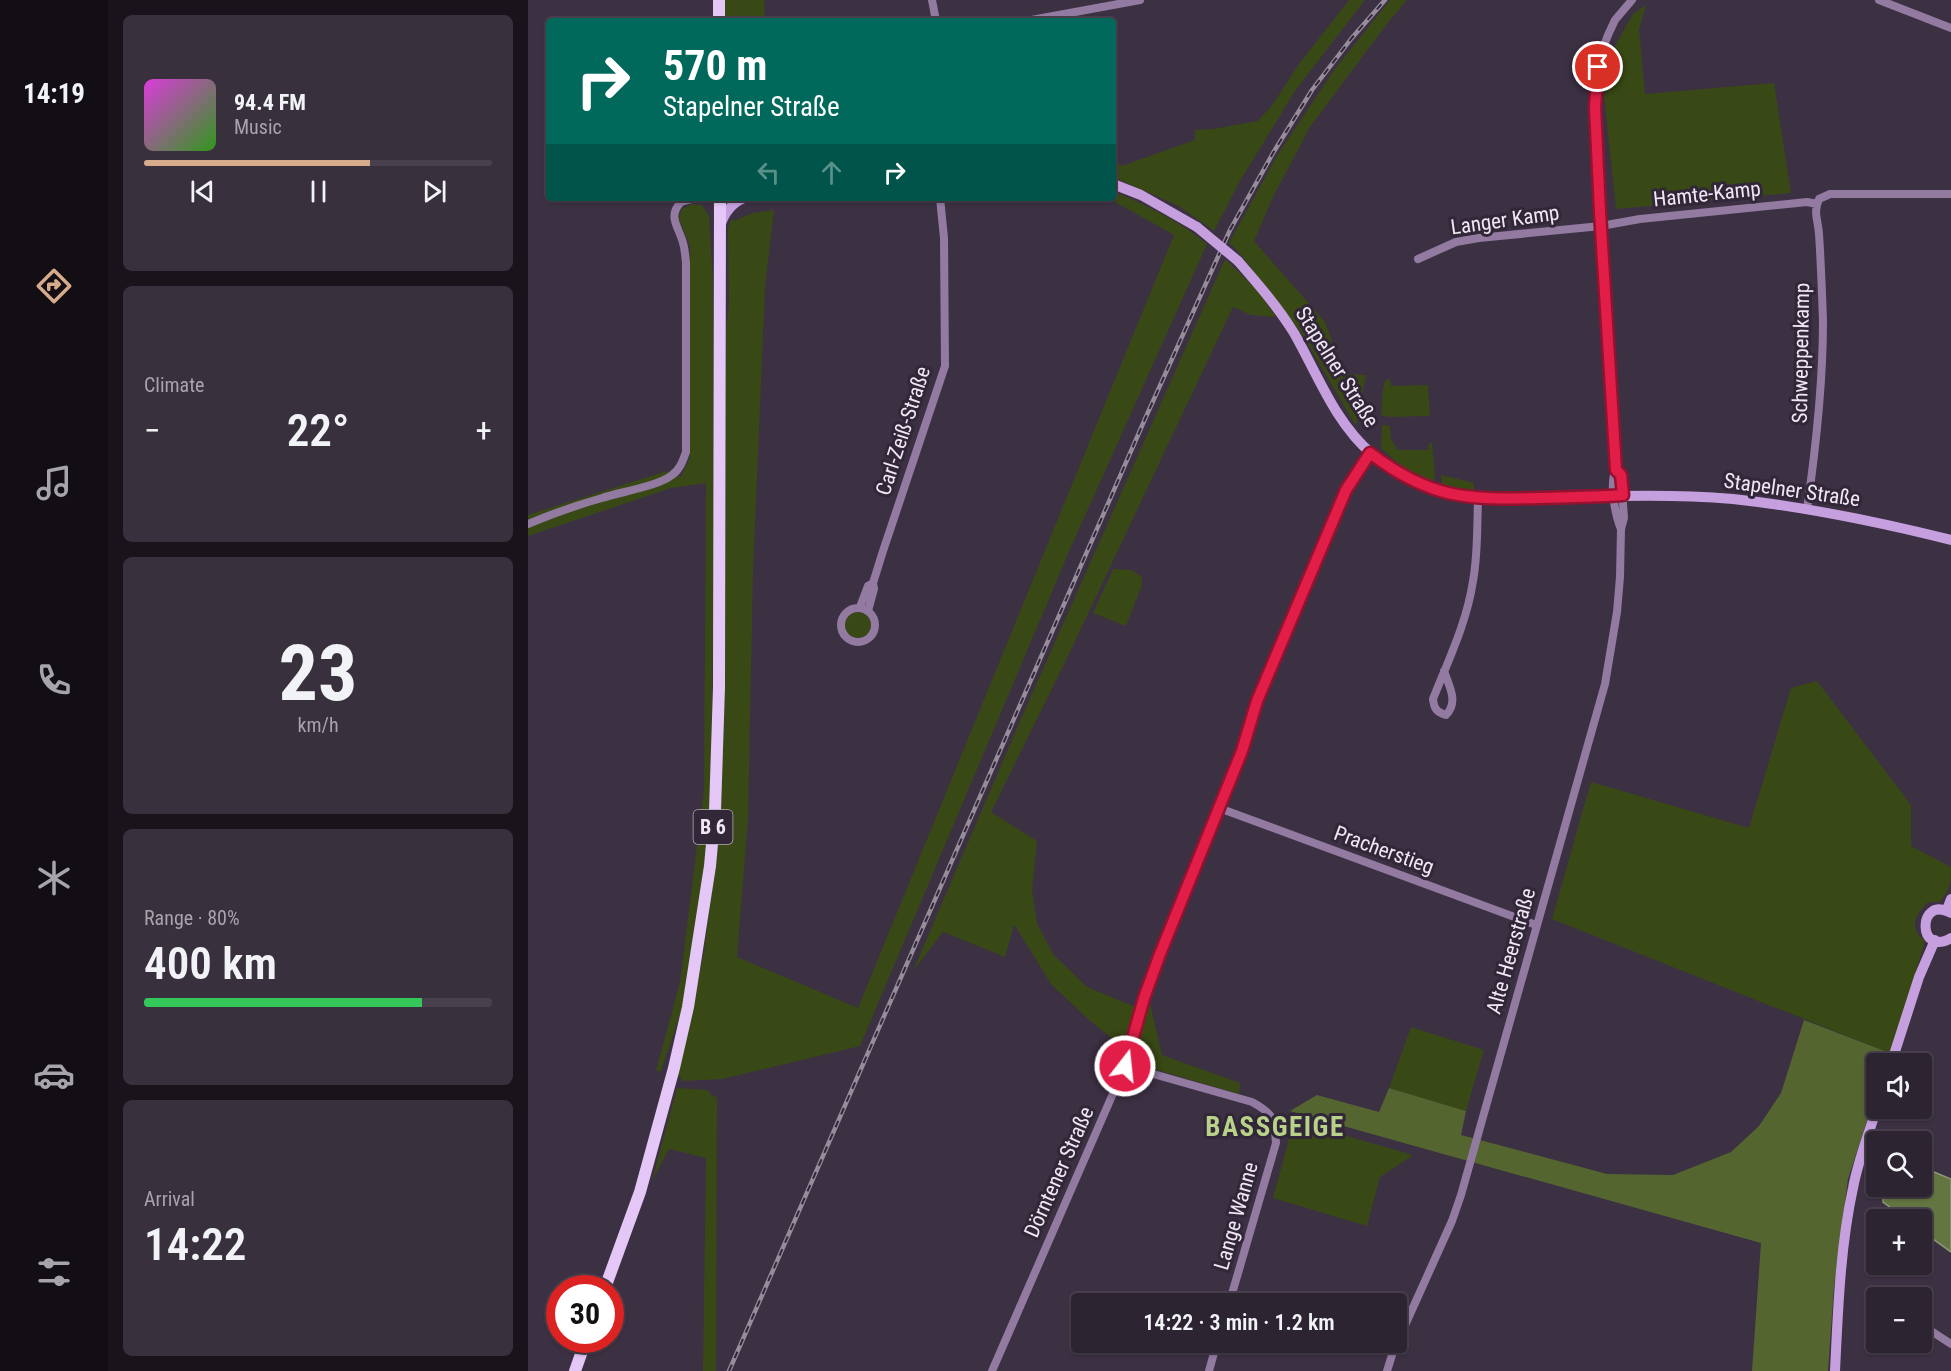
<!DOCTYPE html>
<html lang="en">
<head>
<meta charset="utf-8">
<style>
	body { margin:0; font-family:"Roboto Condensed",sans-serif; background:#39303e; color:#f1f3f6; height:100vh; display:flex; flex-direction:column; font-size:22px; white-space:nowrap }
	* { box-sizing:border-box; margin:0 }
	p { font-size:20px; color:#a7a4ac }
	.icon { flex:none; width:33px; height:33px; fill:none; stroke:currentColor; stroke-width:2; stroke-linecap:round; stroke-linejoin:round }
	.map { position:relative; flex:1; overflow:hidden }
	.panel { display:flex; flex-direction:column; gap:15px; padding:15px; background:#19141c; width:420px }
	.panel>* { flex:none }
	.top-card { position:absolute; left:18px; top:18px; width:570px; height:183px; border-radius:6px; box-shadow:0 2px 4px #0004,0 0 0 2px #48414d; background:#00695c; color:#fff; overflow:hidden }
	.buttons { position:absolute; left:1338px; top:1053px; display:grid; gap:12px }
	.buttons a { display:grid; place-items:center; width:66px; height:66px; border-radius:6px; background:#2d2432; box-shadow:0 2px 4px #0004,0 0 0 2px #48414d; font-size:30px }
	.speed { position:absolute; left:18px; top:1275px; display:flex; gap:12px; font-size:30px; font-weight:700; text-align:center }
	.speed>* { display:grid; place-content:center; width:78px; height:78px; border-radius:50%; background:#2d2432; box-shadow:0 2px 4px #0004,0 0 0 2px #48414d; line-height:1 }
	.speed .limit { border:9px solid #d22; background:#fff; color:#111 }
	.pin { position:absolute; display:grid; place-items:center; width:51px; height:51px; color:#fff; margin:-26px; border:3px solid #fff; border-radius:50%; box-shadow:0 2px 6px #0007 }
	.me { position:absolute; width:66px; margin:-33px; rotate:16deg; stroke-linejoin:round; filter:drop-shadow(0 0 4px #0008) }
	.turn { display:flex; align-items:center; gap:21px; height:126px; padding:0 18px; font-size:27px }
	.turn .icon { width:78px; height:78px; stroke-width:2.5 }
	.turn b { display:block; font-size:42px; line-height:51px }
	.lanes { display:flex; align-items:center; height:57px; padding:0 18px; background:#0003; justify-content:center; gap:30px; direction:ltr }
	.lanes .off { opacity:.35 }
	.big { font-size:45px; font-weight:600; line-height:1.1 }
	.panel .tile { flex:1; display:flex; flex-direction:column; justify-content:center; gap:9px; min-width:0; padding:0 21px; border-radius:9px; background:#39303e }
	.panel .dial { align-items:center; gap:0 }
	.dial b { font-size:78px; line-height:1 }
	.song { display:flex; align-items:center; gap:18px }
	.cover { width:72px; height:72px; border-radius:9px; background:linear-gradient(135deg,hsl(300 70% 55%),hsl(110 70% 35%)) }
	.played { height:6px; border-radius:3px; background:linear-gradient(90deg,#d6ab8b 65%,#48414d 65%) }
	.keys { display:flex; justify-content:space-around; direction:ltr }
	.heat { display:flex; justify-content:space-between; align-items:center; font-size:33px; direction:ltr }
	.charge { height:9px; border-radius:4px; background:linear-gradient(90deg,#34c759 80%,#48414d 0) }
	.trip { position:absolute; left:543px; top:1293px; width:336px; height:60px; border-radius:6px; background:#2d2432; box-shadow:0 2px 4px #0004,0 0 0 2px #48414d; font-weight:600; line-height:60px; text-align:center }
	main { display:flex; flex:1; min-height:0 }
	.tab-bar { display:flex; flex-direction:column; width:108px; justify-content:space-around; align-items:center; background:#120e14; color:#a7a4ac }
	.tab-bar .icon { width:42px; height:42px }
	.tab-bar .active { color:#d6ab8b }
	.tab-bar b { font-size:27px; color:#f1f3f6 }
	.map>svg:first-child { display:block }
	.green { fill:#394915 }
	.forest { fill:#546530 }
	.water { fill:#637540; stroke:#8d9776; stroke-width:1.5 }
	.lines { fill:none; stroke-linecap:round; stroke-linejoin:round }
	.street { stroke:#927aa1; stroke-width:8 }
	.secondary { stroke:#c6a0de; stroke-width:10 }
	.primary { stroke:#e4c7f7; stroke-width:12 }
	.rail-casing { stroke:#968c9c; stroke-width:4.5 }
	.rail { stroke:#322639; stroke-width:2; stroke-dasharray:7; stroke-linecap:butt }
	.secondary-bridge { stroke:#c6a0de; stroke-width:10 }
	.route-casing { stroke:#92132f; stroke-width:15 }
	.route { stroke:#e11d48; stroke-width:10 }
	.labels { text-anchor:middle; stroke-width:6; stroke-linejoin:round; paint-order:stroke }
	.shield { fill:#322639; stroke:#b6adbc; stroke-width:1.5 }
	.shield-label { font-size:20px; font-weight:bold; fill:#efe7f4 }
	.street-label { font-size:21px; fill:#efe7f4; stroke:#322639 }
	.district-label { font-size:27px; font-weight:bold; letter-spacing:1.5px; fill:#b9d289; stroke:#322639 }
</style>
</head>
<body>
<main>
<nav class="tab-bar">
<b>14:19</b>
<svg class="icon active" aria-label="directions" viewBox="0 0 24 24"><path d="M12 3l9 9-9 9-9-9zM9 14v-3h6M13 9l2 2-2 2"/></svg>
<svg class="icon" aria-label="music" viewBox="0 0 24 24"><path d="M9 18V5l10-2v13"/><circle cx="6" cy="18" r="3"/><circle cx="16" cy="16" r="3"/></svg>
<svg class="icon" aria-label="phone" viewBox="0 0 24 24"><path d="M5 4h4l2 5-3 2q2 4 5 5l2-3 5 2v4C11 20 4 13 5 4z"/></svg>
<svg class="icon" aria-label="climate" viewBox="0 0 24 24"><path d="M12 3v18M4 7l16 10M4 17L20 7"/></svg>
<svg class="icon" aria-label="car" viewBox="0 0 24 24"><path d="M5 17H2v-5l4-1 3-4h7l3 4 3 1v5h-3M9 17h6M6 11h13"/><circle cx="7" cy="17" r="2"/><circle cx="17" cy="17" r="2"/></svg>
<svg class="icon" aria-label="filters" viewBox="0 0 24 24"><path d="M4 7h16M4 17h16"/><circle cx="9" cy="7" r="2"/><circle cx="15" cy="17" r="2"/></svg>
</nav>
<section class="panel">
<div class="tile">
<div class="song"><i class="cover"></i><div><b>94.4 FM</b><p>Music</p></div></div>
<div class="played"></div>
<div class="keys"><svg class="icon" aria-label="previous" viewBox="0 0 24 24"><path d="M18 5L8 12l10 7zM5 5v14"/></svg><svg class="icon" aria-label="pause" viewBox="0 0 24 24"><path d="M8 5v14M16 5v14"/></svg><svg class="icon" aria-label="next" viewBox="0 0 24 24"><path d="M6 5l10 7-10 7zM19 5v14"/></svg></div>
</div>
<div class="tile"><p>Climate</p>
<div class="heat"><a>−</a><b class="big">22°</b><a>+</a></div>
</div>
<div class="tile dial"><b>23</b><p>km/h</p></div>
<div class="tile"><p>Range · 80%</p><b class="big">400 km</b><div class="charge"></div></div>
<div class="tile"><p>Arrival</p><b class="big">14:22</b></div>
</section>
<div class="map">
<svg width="1423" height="1371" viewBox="0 0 1423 1371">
	<rect width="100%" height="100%" fill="#3c3043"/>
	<path class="green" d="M196,0h40l1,21h-41z
		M821,0h16l-70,91 -55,90 -26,50 -35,-25 -66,-29v-15l11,4 6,-3 65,-23v-10l18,-1 45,-8 15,-17 26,-40z
		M862,0h17l-21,25 -76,102 -36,68 -20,46 71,81 19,52 22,1 -10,51 -56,-95 -63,-81 -8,-7 49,-89 56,-84z
		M1118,5l-7,24 6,65 129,-11 17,110 -175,16 -12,-113 8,-45 21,-37z
		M585,191c34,15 66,29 94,53l-136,303 -211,499 -138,33 -39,2 -5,-6 26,-124 11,-85 11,-536 3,-25 -1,-77 3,-9 3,2 19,-8 21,-3 -9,77 -12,284 -5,249 -11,137 121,51 316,-773 -66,-37h5z
		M164,204l10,1 7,11 4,65 1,306 -4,225 -5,54 -22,140 -22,65h-5l24,-89 24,-192 2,-307 -35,5 -143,48v-21l139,-44 14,6 9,-20v-211l-11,-27 3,-10z
		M697,259l33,32 18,26 -25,-2 -18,-8 -164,347 -78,158 46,29 -5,49 5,33 16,31 34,33 46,19 17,-3 12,52 78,28 -1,11 -92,-27 -59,-48 -37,-35 -37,-60 -9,33 -62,-25 -30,39 111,-259z
		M862,378l1,8 37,-1 2,31 -41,1 -8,-2 2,-26 2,-8z
		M854,425l8,1 1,13 7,11h30l1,-7h3l3,32 -2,7c-23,-10 -34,-16 -52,-34z
		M913,475l33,8v8l-17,-2 -15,-5z
		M585,569l18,1 11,7v8l-16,41 -33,-13z
		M317 625a13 13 0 1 1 26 0a13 13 0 1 1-26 0Z
		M1289,681l94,124v41l40,21c0,17 0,22 -12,35h-11c-12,12 -20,25 -4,38v5l-34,108 -338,-134 39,-137 158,46 42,-140z
		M883,1027l73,23 -18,61 -77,-23z
		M149,1088l31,2 4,6 5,1 -1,274h-13l3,-213 -37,-9 -17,32z
		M766,1121l119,34 -33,22 -13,49 -94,-28z"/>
	<path class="forest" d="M1276,1020l86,33 -4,10 -10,1v29l-28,86 -14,108 -6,84h-76l9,-128 -471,-132 27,-16 62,17 10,-24 77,23 -5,24 146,39 66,1 58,-23 28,-26 22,-33z"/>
	<path class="water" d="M1394,1167l29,12v73l-29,-21v-11l-16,-1 -23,-17v-15l39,-1z"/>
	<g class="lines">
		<path class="street" d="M404,0l4,21
			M1351,0l72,28
			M498,21l114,-21
			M890,259l38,-17 23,-4 122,-12 39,-7 167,-17 10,2
			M1279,509c9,-62 16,-125 16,-188 -1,-29 -2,-58 -4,-87 -1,-15 -6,-21 0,-35l11,-5h121
			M0,524c24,-10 49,-19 74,-26 18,-6 57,-12 70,-23 8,-5 11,-15 14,-23v-190c-1,-6 -1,-13 -3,-19 -4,-16 -16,-26 -2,-41l15,-4
			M1093,529c-6,-14 -12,-46 -5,-59l-16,-258 -4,-124 6,-37 6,-16 7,-15 17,-20
			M332,607l8,-21 5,-3
			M313 625a17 17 0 1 1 34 0a17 17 0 1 1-34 0Z
			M340,611l6,-22 -1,-6 10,-32 62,-185 -1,-128 -4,-40
			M916,671c5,15 15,31 2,44 -10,-3 -12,-7 -13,-16 15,-38 34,-77 40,-118 5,-27 4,-54 5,-82
			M691,808l317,117
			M597,1066l127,36c22,12 22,16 24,41l-47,161
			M1348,1310l-5,9 5,9
			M1394,1325l29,19
			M464,1371l133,-305 20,-68 15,-44 82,-203 16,-50 88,-211 24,-37
			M681,1371l8,-29
			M859,1371l6,-19 59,-131 9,-26 144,-511 12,-72 3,-35 1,-48 3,-11 -3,-43 -5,-5"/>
		<path class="secondary" d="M585,184l28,11 56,32
			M193,224c3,-11 12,-22 23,-26
			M710,261c20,23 40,46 56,72 23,40 41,90 78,121 64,56 137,45 216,43 48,-2 97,-2 145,2 73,8 146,23 218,41
			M1419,910l4,-11
			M1423,913c-34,-19 -34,45 0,25
			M1363,1064l28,-87 16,-37
			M1307,1371c3,-61 5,-123 18,-183 5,-27 15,-53 24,-80"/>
		<path class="primary" d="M191,21v-21
			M77,1288l35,-96 34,-124 14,-61 22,-141 5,-55 4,-124 1,-489
			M47,1371l11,-31"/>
		<defs>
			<path id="rail" d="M201,1371l416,-952 85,-189 43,-77 39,-63 39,-51 34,-39"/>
		</defs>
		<use href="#rail" class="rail-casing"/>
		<use href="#rail" class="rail"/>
		<path class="secondary-bridge" d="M669,227l41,34"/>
	</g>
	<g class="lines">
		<defs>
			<path id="route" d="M597,1066l19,-68 16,-44 82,-203 15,-50 89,-211 24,-37c60,46 97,47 170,45 27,-1 55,-1 83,-3l-2,-20 -5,-5 -16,-258 -5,-105 3,-40"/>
		</defs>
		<use href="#route" class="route-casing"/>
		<use href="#route" class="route"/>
	</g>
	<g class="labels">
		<rect class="shield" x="165.5" y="810" width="39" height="34" rx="4.5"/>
		<g class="shield-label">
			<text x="185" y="834">B 6</text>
		</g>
		<g class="street-label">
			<text transform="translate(1179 194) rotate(-6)" y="7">Hamte-Kamp</text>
			<text transform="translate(977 220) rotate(-8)" y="7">Langer Kamp</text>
			<text transform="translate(1273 353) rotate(-89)" y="7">Schweppenkamp</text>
			<text transform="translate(809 367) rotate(58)" y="7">Stapelner Straße</text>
			<text transform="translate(375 431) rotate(-72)" y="7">Carl-Zeiß-Straße</text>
			<text transform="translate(1264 490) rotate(8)" y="7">Stapelner Straße</text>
			<text transform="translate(856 850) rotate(20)" y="7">Pracherstieg</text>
			<text transform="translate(983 951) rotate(-74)" y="7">Alte Heerstraße</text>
			<text transform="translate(531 1172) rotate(-66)" y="7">Dörntener Straße</text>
			<text transform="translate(708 1216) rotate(-74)" y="7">Lange Wanne</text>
		</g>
		<g class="district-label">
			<text x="747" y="1136">BASSGEIGE</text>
		</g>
	</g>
</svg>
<div class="buttons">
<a><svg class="icon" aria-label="sound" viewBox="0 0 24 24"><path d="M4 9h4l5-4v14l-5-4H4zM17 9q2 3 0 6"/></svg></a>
<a><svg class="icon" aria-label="search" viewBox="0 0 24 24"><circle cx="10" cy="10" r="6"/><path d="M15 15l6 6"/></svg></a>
<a>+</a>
<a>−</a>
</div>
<div class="speed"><div class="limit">30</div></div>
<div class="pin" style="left:1070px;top:67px;background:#d93025"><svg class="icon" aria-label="arrive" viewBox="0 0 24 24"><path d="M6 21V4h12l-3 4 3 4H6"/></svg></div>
<svg class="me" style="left:597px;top:1066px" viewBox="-20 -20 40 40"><circle r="17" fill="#e11d48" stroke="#fff" stroke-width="3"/><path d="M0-11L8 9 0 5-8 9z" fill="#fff"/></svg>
<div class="trip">14:22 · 3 min · 1.2 km</div>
<div class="top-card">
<div class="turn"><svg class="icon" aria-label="right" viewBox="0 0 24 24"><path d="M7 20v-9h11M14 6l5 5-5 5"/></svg><div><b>570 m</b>Stapelner Straße</div></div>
<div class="lanes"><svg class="icon off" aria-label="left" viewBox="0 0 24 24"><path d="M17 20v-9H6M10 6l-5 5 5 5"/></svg><svg class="icon off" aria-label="ahead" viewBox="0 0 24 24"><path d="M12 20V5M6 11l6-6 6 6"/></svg><svg class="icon" aria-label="right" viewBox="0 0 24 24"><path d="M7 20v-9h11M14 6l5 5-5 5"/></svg></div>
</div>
</div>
</main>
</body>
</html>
